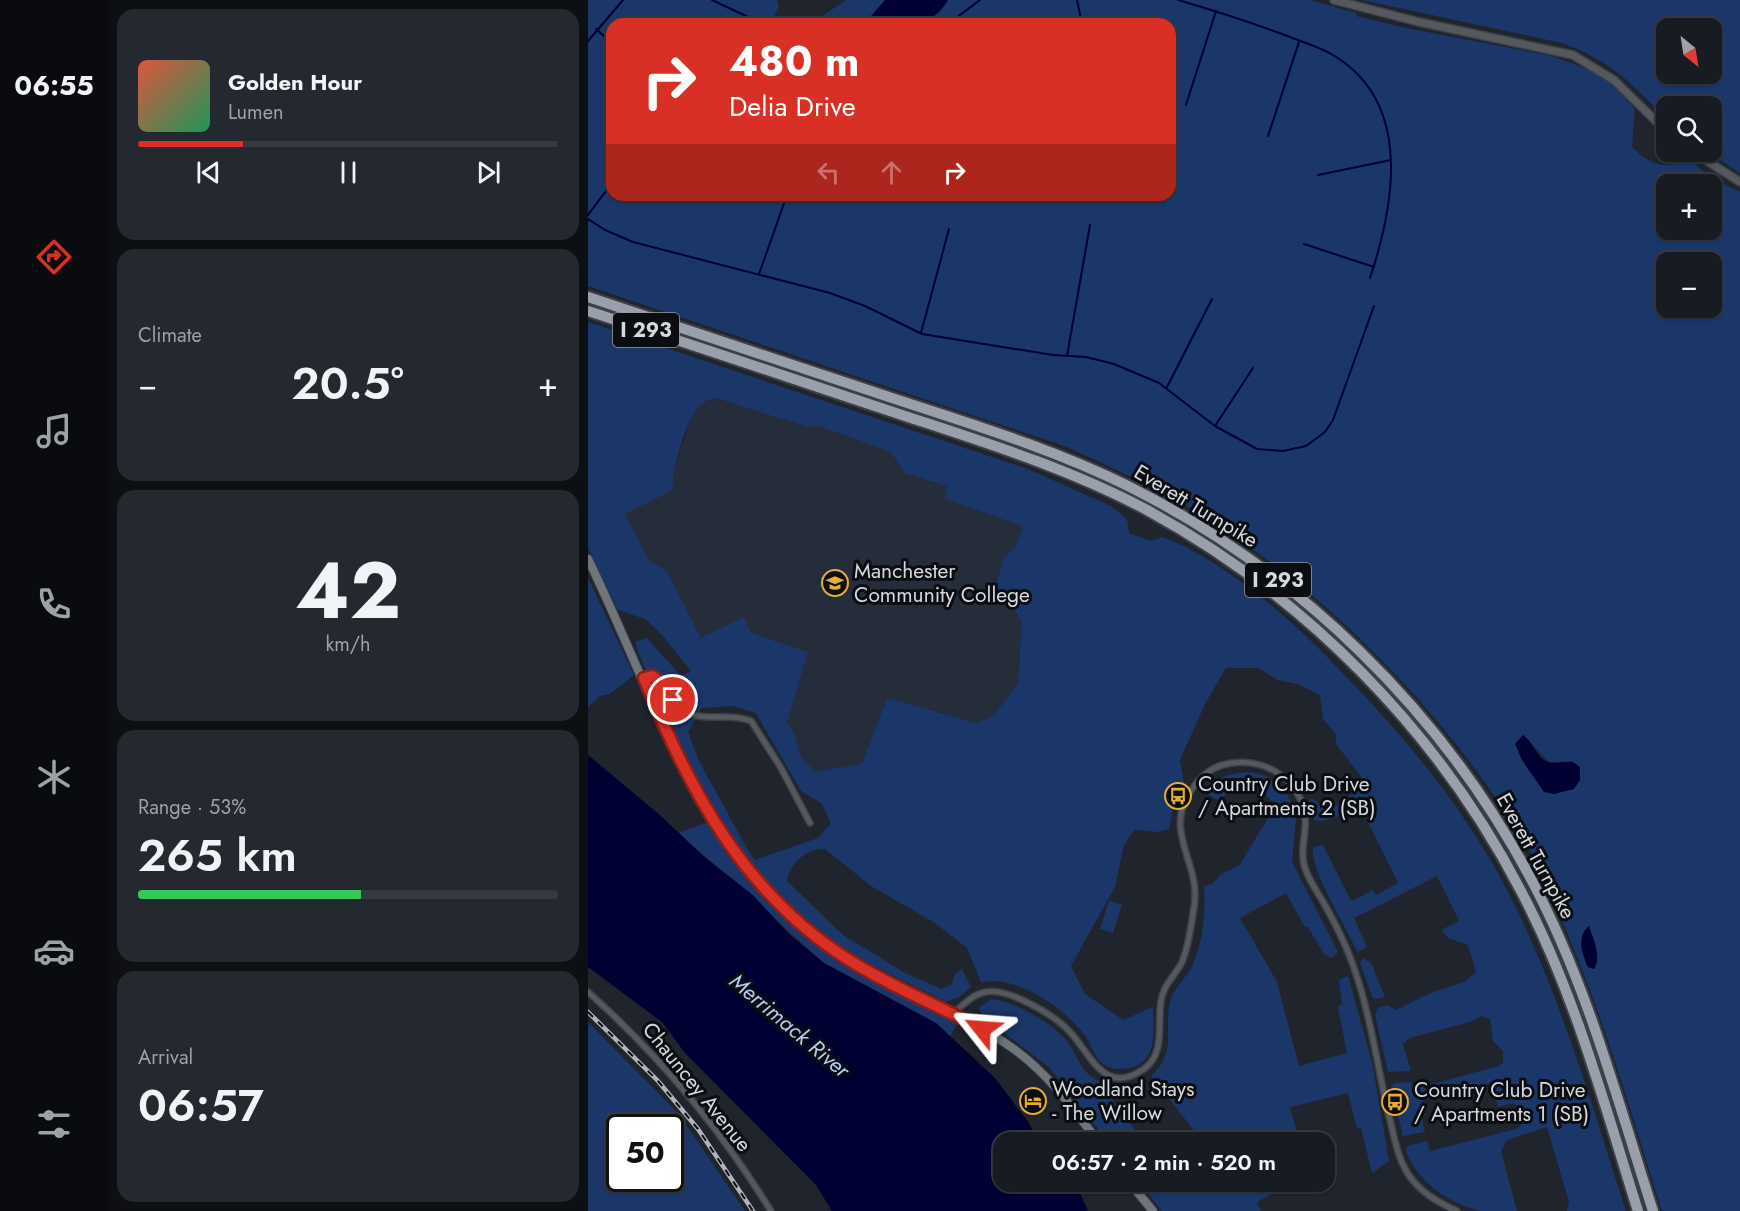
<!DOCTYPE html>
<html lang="en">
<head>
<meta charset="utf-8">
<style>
	body { margin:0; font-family:Jost,sans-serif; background:#24282f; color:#f1f3f6; height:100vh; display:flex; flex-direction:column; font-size:22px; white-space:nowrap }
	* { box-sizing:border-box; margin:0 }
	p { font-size:20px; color:#9ea1a5 }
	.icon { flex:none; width:33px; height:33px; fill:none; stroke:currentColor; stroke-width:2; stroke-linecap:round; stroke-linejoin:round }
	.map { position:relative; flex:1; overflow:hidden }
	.sheet { display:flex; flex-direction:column; gap:9px; padding:9px; background:#0d0f13; width:480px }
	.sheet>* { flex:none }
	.top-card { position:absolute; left:18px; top:18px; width:570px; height:183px; border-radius:18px; box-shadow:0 2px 4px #0004,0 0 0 2px #363940; background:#d93025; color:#fff; overflow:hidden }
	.needle { width:39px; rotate:150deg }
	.fabs { position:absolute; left:1068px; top:18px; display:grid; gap:12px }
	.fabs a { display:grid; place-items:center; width:66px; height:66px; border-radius:12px; background:#171b22; box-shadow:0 2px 4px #0004,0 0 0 2px #363940; font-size:30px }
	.speed { position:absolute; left:18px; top:1114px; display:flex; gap:12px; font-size:30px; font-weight:700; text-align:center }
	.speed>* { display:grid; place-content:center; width:78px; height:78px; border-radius:50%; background:#171b22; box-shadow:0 2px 4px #0004,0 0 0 2px #363940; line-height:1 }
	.speed .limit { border:3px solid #111; border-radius:9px; background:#fff; color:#111 }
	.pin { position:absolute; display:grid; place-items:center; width:51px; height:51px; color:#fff; margin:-26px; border:3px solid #fff; border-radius:50%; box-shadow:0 2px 6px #0007 }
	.me { position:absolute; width:66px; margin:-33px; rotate:298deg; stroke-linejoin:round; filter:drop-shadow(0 0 4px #0008) }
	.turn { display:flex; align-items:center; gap:21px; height:126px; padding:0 24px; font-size:27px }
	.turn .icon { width:78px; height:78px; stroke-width:2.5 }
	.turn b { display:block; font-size:42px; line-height:51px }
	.lanes { display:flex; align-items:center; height:57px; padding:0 24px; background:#0003; justify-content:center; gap:30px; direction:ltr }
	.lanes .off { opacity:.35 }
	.big { font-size:45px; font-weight:600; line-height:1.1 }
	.sheet .card { flex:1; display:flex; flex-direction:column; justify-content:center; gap:9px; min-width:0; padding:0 21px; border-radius:18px; background:#24282f }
	.sheet .dial { align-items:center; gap:0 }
	.dial b { font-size:78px; line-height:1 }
	.song { display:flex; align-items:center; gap:18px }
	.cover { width:72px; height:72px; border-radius:9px; background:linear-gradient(135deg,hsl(10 70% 55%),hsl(150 70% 35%)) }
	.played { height:6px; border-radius:3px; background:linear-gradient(90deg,#d93025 25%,#363940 25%) }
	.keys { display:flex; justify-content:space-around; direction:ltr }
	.heat { display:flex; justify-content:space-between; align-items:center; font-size:33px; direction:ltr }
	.charge { height:9px; border-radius:4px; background:linear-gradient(90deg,#34c759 53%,#363940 0) }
	.trip { position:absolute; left:405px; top:1132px; width:342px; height:60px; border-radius:18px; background:#171b22; box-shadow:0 2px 4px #0004,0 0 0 2px #363940; font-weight:600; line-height:60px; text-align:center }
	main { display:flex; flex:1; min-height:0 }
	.menu { display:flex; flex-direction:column; width:108px; justify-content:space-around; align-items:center; background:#090b0e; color:#9ea1a5 }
	.menu .icon { width:42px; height:42px }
	.menu .active { color:#d93025 }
	.menu b { font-size:27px; color:#f1f3f6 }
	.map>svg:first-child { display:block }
	.built { fill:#252d3b }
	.green { fill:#1b376a; fill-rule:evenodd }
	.water { fill:#000032 }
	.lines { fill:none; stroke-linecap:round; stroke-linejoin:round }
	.stream { stroke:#000032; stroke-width:2 }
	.minor-casing { stroke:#3c4149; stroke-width:8 }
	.tertiary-casing { stroke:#3c4149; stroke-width:10 }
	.secondary-casing { stroke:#3c4149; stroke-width:10 }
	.motorway-casing { stroke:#3c4149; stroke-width:14 }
	.minor { stroke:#55585c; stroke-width:5 }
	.tertiary { stroke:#55585c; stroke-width:7 }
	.secondary { stroke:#70757c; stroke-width:8 }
	.motorway { stroke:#999fab; stroke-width:10 }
	.rail-casing { stroke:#b0b4bb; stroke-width:4.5 }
	.rail { stroke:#0b0d11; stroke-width:2; stroke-dasharray:7; stroke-linecap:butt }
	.route-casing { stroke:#8d1f18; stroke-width:15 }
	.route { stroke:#d93025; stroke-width:10 }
	.labels { text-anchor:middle; stroke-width:6; stroke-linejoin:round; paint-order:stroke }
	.shield { fill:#0b0d11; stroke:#989ca1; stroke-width:1.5 }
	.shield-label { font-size:20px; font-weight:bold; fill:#d5d9df }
	.street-label { font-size:21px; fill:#d5d9df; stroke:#0b0d11 }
	.poi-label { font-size:21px; fill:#d5d9df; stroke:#0b0d11; text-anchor:start }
	.water-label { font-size:22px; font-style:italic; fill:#b5ccf5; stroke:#0b0d11 }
</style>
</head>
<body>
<main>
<nav class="menu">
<b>06:55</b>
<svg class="icon active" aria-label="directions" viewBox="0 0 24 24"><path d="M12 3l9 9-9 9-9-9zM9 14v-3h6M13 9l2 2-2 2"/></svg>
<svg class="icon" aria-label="music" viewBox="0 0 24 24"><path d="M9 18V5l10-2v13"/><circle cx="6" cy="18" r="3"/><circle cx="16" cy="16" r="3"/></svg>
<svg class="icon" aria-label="phone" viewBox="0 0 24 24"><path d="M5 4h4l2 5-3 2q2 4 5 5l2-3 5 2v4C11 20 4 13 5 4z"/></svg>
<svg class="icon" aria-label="climate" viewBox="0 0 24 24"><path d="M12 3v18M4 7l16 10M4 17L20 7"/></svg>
<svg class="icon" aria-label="car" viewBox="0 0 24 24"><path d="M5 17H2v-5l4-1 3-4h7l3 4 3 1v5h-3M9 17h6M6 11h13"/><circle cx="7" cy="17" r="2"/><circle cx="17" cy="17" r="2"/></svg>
<svg class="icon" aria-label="filters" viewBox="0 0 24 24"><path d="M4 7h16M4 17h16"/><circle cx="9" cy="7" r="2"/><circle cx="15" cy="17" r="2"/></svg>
</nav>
<section class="sheet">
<div class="card">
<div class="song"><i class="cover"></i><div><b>Golden Hour</b><p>Lumen</p></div></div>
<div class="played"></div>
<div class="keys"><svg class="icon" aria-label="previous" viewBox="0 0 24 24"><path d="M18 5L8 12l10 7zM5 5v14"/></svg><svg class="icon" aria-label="pause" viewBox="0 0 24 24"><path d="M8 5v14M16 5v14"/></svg><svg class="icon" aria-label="next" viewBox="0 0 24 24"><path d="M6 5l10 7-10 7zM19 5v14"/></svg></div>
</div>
<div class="card"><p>Climate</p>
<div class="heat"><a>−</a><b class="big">20.5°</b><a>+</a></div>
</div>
<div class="card dial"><b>42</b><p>km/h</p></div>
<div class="card"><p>Range · 53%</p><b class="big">265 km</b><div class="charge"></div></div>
<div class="card"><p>Arrival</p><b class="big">06:57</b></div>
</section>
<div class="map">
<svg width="1152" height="1211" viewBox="0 0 1152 1211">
	<rect width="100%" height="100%" fill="#1f242d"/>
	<path class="built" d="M126,398l94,29 11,-2 72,27 13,21 43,13 76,40 -7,20 -13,13 5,42 14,21 -4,62 -25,32 -17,7 -89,-25 -25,66 -47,9 -14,-16 -6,-22 -8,-12 21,-71 -57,-19 -50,5 -34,-67 -17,-10 -25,-47 48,-24 -1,-13 21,-65 9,-9z"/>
	<path class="green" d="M0,0h189l2,7 -6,12 9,5h-170v171h558v-171h-359l35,-24h464l46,13v3l50,12 146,28 43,16 17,12 23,25 -3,38c13,12 24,21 42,17l-2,-12h7l33,26 28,14v1019h-78c-32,-101 -61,-205 -105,-301 -8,-18 -15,-38 -25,-56 -76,-127 -181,-239 -304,-322 -50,-34 -106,-60 -161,-85l-479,-161zM1078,184h46v46h-46zM1078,262h46v46h-46zM935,735l27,28 16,-2 -22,31 -29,-48z
		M774,0h378v173l-32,-21h4v-46h-46v12c-35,-35 -56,-58 -104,-75zM1078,28h46v46h-46z
		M0,322l440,147 83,37 16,13 2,14 23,8 10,-4c55,19 126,79 167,122 69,70 134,145 179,233 52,101 83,211 118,319h-59l2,-9 -22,-75 -40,13 -6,11 16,60c-11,0 -26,0 -37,0 -34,-9 -60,-28 -74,-59l1,-6 20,-5 3,10 86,-22 5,-3 -5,-21 -2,-2 -16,4 -7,-24 -69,18 -2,9 5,22 -22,4 -12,-50 4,-3 15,-1 7,6 82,-22 4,-4v-11l-10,-10 -3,-22 -9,-3 -8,5 -63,17 -7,6 8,27 -23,1 -13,-57 3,-7 10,-3 8,5 37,-18 32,-10 11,-10 -8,-27 -20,-7 -7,-8 18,-9 -22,-45 -83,42 13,29 -10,5c-12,-29 -46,-78 -44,-105l10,-2 28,56 22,-11 3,5 22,-12 -36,-73 -39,11 -9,-1 -5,-19 3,-3 11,9 10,1 33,-25 -30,-39v-10l-13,-15 -3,-24 -23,-11 -19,-4 -20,-12h-32l-21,36 -25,56 4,23 -10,20 -5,26 -11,3 -24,-2 -10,15 -9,42 -44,79 14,28 38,26 30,-13c0,23 6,55 -24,61 -8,1 -15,2 -22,-2 -13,-6 -14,-19 -21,-29 -18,-25 -52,-49 -82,-55 -7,-2 -16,0 -23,0l-14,-34 -32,-25 -64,-37 -46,-37c-19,-1 -35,14 -38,32l56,54 62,38 36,16 10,-4 4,-11 7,-5 9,18 -12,10 -13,5c-39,-20 -81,-38 -116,-63 -79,-56 -125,-140 -164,-226 -11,-23 -23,-46 -31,-71l12,-4 34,38 10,-5 -29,-36 -17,-16 -27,-9 -30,-62zM127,398l93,29 11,-1 72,26 13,21 43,13 -2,13 78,27 -7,20 -13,13 -9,36 14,6 14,21 -4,62 -25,32 -17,7 -89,-25 -25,66 -47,8 -14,-15 -6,-22 -8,-12 21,-71 -57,-19 -7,-16 -43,21 -34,-67 -17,-10 -25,-47 48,-24c-2,-17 12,-65 22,-79 5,-8 11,-10 20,-13zM144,706l24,7 45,78 20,12 10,20 -13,15 -63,22 -6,-8 -50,-91 -11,-29 14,-24z
		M0,578l46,97 -24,19 -10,2 -12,11z
		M661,772l15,3 15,10 10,12 7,23 -4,42 46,90 -6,6 -8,-4 -17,-28 -2,1 -19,-34 -46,25 37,64 22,84 48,-13 -9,-46 4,-4 -3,-23 9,-4 24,86 17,99 -17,12 -11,-45 -4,1 -9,-36 -58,14 10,36h-96l-53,-67c28,-25 11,-47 20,-77 4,-12 14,-20 20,-31 12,-23 15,-56 13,-81l9,-4 8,-9 18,-8 34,-56v-8l-11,-11 -19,-12 -9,2 -13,21 -19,-11c15,-14 28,-18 47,-19z
		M120,822c35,56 79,107 135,142 37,23 77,41 115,59l-8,13 -14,-13 -112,-60 -145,-130z
		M521,900l13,5 -9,28 -13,-4z
		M775,958l8,5 14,34 -11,2 -2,-3 -12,-33z
		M403,999c20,0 62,25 75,41 17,23 12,34 43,45v10l36,48h-36l-59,-75 -68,-52 -3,-8z
		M0,1022l90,91 67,98h-157zM32,1128h50v51h-50z
		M551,1182h36l4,4 16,-1 5,-3h94l-37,20 4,9h-99z"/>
	<path class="water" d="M297,0h63c-19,33 -51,24 -84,24z
		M935,735c10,6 14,24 26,27 7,2 17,-1 24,0l7,5v13l-6,9 -20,5 -10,-2 -22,-32 -7,-16z
		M0,755l73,61 41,39 52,41 34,37 36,30 112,60 59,55 34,45 10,20h-35v39h71l13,29h-256l-16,-26 -131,-132 -23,-31 -74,-55z
		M1001,926c4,12 13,31 5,43l-6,-2c-6,-13 -12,-30 1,-41z"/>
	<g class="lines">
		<path class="stream" d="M124,0l51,24
			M489,0l5,24
			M590,0c38,11 75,23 112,37 15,6 30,10 43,18 79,47 62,148 37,223
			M360,24l32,-24
			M8,29l16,14
			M0,41l35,-41
			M598,105l30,-94
			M680,136l31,-94
			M730,175l73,-15
			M0,215l24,-32
			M0,219l17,11 28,12 197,51 35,13 57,28 131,21 33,2 28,7 45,19 56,43 42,23 26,2 23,-5 19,-14 8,-12 41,-114
			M716,244l70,23
			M171,274l28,-79
			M333,333l28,-104
			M479,356l23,-131
			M579,387l45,-88
			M627,426l38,-58"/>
		<defs>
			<path id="minor" d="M56,678l8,-1c14,8 19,26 33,34 20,12 44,1 66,10l30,47 29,55
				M0,992c71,63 133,138 183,219
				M366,1013c9,-8 19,-19 32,-21 21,-5 70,24 84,40 20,21 34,65 74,37 22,-16 13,-45 17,-68 2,-16 14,-25 21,-39 7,-16 9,-37 12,-55 8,-44 -33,-75 -2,-118 8,-12 17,-20 30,-24 38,-11 79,12 83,52 2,17 -6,34 0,51 4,13 14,26 21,39 11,20 21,40 28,61 17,48 23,98 35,148 5,19 8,41 19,58 12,18 29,28 49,37"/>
			<path id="tertiary" d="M746,0l85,22 154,33 41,25 52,51
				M1105,152l47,30"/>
			<path id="secondary" d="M0,559c57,116 108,279 208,363 25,20 50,38 79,53 45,24 93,42 136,72 36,25 62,61 88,96
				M541,1182l24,29"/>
			<path id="motorway" d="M0,297c102,34 205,68 307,102 79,26 158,50 233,87 170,85 314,225 403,393 56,105 86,220 122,332
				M0,311c106,34 211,70 317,105 82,27 165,53 242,94 158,86 291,221 374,381 53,100 83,212 117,320"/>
		</defs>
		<use href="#minor" class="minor-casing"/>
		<use href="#tertiary" class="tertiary-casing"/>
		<use href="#secondary" class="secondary-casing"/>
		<use href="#motorway" class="motorway-casing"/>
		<use href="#minor" class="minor"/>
		<use href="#tertiary" class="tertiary"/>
		<use href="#secondary" class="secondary"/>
		<use href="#motorway" class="motorway"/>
		<defs>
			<path id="rail" d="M0,1012l70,69 40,48 55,82"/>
		</defs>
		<use href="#rail" class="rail-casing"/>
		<use href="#rail" class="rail"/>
	</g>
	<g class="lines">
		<defs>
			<path id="route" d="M85,700l-14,-19 -7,-5 -8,2c45,112 100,216 205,282 42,27 89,45 133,69"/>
		</defs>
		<use href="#route" class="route-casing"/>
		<use href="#route" class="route"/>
	</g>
	<defs>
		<symbol id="university-ring" viewBox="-11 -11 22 22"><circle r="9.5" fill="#0b0d11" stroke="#e5ad35" stroke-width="1.5"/><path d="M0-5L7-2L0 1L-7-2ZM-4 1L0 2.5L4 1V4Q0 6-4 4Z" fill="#e5ad35"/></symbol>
		<symbol id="bus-ring" viewBox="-11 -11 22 22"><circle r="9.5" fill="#0b0d11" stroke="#e5ad35" stroke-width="1.5"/><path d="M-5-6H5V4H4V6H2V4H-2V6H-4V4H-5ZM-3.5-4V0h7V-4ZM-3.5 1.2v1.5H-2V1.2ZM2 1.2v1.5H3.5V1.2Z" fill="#e5ad35"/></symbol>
		<symbol id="hotel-ring" viewBox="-11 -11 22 22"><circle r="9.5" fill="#0b0d11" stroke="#e5ad35" stroke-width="1.5"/><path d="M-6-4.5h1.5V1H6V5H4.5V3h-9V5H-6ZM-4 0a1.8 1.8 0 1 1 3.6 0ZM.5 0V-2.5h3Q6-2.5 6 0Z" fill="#e5ad35"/></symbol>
	</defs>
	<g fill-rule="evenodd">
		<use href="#university-ring" x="232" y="568" width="30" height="30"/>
		<use href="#bus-ring" x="575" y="781" width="30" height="30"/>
		<use href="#hotel-ring" x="430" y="1086" width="30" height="30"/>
		<use href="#bus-ring" x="792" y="1087" width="30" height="30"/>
	</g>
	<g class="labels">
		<g class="shield">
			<rect x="25" y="313" width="66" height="34" rx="4.5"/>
			<rect x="657" y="563" width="66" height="34" rx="4.5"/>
		</g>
		<g class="shield-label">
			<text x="58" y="337">I 293</text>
			<text x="690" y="587">I 293</text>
		</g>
		<g class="street-label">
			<text transform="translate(608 506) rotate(31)" y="7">Everett Turnpike</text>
			<text transform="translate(948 856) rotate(61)" y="7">Everett Turnpike</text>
			<text transform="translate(109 1087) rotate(51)" y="7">Chauncey Avenue</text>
		</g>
		<g class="poi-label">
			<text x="266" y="578">Manchester<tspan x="266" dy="24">Community College</tspan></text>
			<text x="610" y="791">Country Club Drive<tspan x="610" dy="24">/ Apartments 2 (SB)</tspan></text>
			<text x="464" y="1096">Woodland Stays<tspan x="464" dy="24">- The Willow</tspan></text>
			<text x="826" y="1097">Country Club Drive<tspan x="826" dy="24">/ Apartments 1 (SB)</tspan></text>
		</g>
		<g class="water-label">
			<text transform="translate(202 1025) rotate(40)" y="8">Merrimack River</text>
		</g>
	</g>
</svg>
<div class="fabs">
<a><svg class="needle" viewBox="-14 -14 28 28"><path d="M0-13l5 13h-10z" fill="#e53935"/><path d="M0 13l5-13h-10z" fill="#9ea1a5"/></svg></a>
<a><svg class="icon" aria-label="search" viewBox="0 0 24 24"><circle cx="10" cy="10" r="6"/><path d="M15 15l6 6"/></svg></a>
<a>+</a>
<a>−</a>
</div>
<div class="speed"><div class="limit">50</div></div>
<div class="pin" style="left:85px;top:700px;background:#d93025"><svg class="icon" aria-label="arrive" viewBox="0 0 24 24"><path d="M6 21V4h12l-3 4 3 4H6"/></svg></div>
<svg class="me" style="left:394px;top:1029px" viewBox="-20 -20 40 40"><path d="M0-17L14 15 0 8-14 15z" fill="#d93025" stroke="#fff" stroke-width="4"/></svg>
<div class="trip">06:57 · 2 min · 520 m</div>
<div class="top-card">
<div class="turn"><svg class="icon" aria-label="right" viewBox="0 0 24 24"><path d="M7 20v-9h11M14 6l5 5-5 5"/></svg><div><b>480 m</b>Delia Drive</div></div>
<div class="lanes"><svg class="icon off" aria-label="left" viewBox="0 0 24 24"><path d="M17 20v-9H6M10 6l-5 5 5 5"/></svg><svg class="icon off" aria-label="ahead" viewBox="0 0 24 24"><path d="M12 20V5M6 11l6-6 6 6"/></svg><svg class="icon" aria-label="right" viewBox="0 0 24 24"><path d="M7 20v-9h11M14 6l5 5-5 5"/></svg></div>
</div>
</div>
</main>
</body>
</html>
